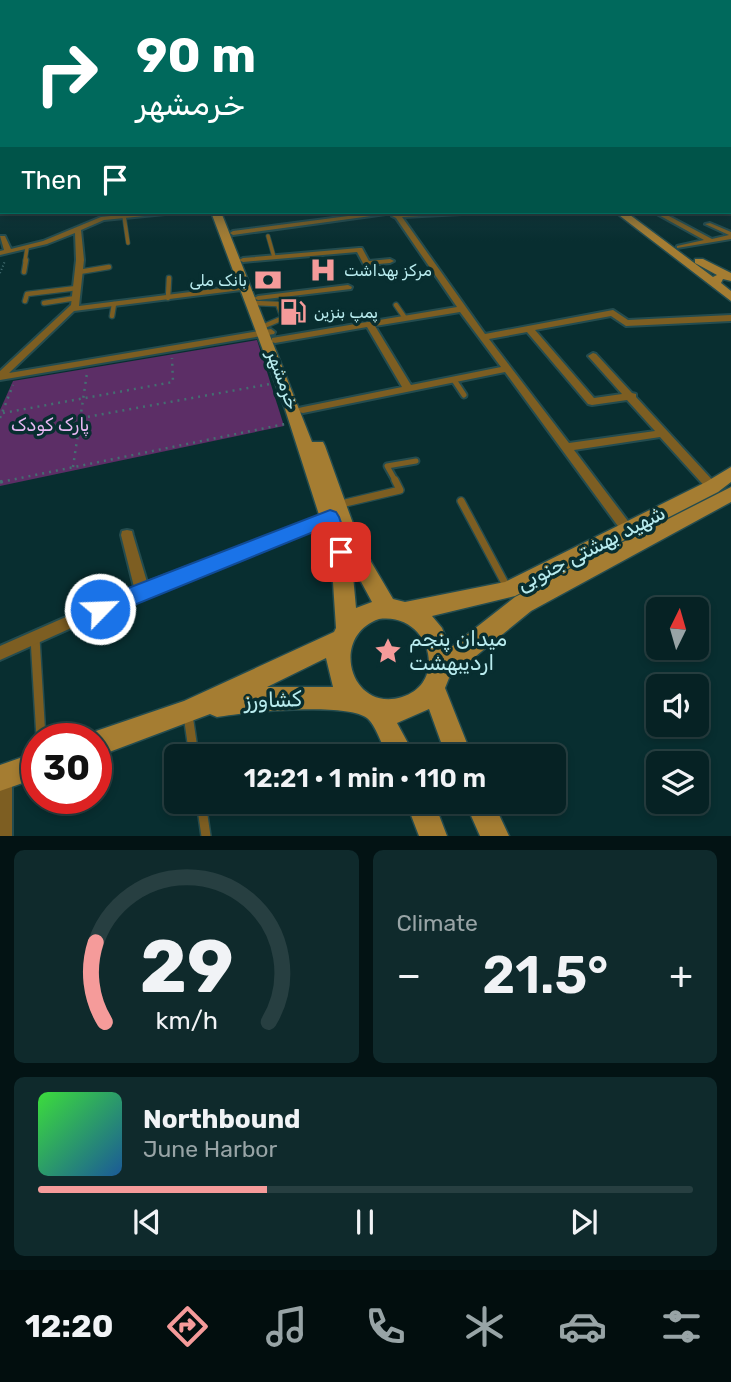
<!DOCTYPE html>
<html lang="en">
<head>
<meta charset="utf-8">
<style>
	body { margin:0; font-family:Rubik,"Noto Naskh Arabic",sans-serif; background:#0f2a2c; color:#f1f3f6; height:100vh; display:flex; flex-direction:column; font-size:26px; white-space:nowrap }
	* { box-sizing:border-box; margin:0 }
	p { font-size:23px; color:#98a4a6 }
	.icon { flex:none; width:38px; height:38px; fill:none; stroke:currentColor; stroke-width:2; stroke-linecap:round; stroke-linejoin:round }
	.map { position:relative; height:836px; overflow:hidden }
	.drawer { display:flex; flex-direction:column; gap:14px; padding:14px; background:#031314; flex:1 }
	.drawer>* { flex:none }
	.hud { position:absolute; left:0px; top:0px; width:732px; height:214px; box-shadow:0 4px 10px #0003,0 0 0 2px #273f41; background:#00695c; color:#fff; overflow:hidden }
	.needle { width:46px; rotate:5deg }
	.buttons { position:absolute; left:646px; top:597px; display:grid; gap:14px }
	.buttons a { display:grid; place-items:center; width:63px; height:63px; border-radius:10px; background:#062224; box-shadow:0 4px 10px #0003,0 0 0 2px #273f41; font-size:35px }
	.speed { position:absolute; left:21px; top:723px; display:flex; gap:14px; font-size:35px; font-weight:700; text-align:center }
	.speed>* { display:grid; place-content:center; width:91px; height:91px; border-radius:50%; background:#062224; box-shadow:0 4px 10px #0003,0 0 0 2px #273f41; line-height:1 }
	.speed .limit { border:10px solid #d22; background:#fff; color:#111 }
	.pin { position:absolute; display:grid; place-items:center; width:60px; height:60px; color:#fff; margin:-30px; border-radius:14px; box-shadow:0 4px 10px #0006 }
	.me { position:absolute; width:77px; margin:-38px; rotate:66deg; stroke-linejoin:round; filter:drop-shadow(0 0 5px #0008) }
	.turn { display:flex; align-items:center; gap:24px; height:147px; padding:0 21px; font-size:32px }
	.turn .icon { width:91px; height:91px; stroke-width:2.5 }
	.turn b { display:block; font-size:49px; line-height:60px }
	.then { display:flex; align-items:center; height:66px; padding:0 21px; background:#0003; gap:14px; font-size:26px }
	.big { font-size:52px; font-weight:600; line-height:1.1 }
	.drawer .widget { flex:1; display:flex; flex-direction:column; justify-content:center; gap:10px; min-width:0; padding:0 24px; border-radius:10px; background:#0f2a2c }
	.drawer .dial { align-items:center; gap:0 }
	.dial svg { height:182px; overflow:visible; fill:none; stroke:#273f41; stroke-width:7; stroke-linecap:round; text-anchor:middle }
	.dial text { fill:#f1f3f6; stroke:none }
	.song { display:flex; align-items:center; gap:21px }
	.cover { width:84px; height:84px; border-radius:10px; background:linear-gradient(135deg,hsl(120 70% 55%),hsl(210 70% 35%)) }
	.played { height:7px; border-radius:4px; background:linear-gradient(90deg,#f59b9a 35%,#273f41 35%) }
	.keys { display:flex; justify-content:space-around; direction:ltr }
	.heat { display:flex; justify-content:space-between; align-items:center; font-size:38px; direction:ltr }
	.drawer .tiles { flex:1; display:grid; gap:14px; grid-template-columns:1fr 1fr }
	.widget:last-child { grid-column:span 2 }
	.trip { position:absolute; left:164px; top:744px; width:402px; height:70px; border-radius:10px; background:#062224; box-shadow:0 4px 10px #0003,0 0 0 2px #273f41; font-weight:600; line-height:70px; text-align:center }
	.tab-bar { display:flex; height:112px; justify-content:space-around; align-items:center; background:#020e0e; color:#98a4a6 }
	.tab-bar .icon { width:49px; height:49px }
	.tab-bar .selected { color:#f59b9a }
	.tab-bar b { font-size:32px; color:#f1f3f6 }
	.map>svg:first-child { display:block }
	.green { fill:#5c2e66 }
	.lines { fill:none; stroke-linecap:round; stroke-linejoin:round }
	.lane-far4-casing { stroke:#244c4f; stroke-width:5 }
	.lane-far3-casing { stroke:#244c4f; stroke-width:7 }
	.lane-far2-casing { stroke:#244c4f; stroke-width:9 }
	.lane-far1-casing { stroke:#244c4f; stroke-width:10 }
	.lane-casing { stroke:#244c4f; stroke-width:12 }
	.street-casing { stroke:#244c4f; stroke-width:4 }
	.secondary-casing { stroke:#244c4f; stroke-width:3 }
	.path-far2 { stroke:#446e71; stroke-width:2; stroke-dasharray:1 2.5; stroke-linecap:butt }
	.path-far1 { stroke:#446e71; stroke-width:2.5; stroke-dasharray:2 5; stroke-linecap:butt }
	.path { stroke:#446e71; stroke-width:3.5; stroke-dasharray:2.5 7; stroke-linecap:butt }
	.lane-far4 { stroke:#7d5e22; stroke-width:3.5 }
	.lane-far3 { stroke:#7d5e22; stroke-width:4.5 }
	.lane-far2 { stroke:#7d5e22; stroke-width:5 }
	.lane-far1 { stroke:#7d5e22; stroke-width:7 }
	.lane { stroke:#7d5e22; stroke-width:9 }
	.street { fill:#7d5e22; fill-rule:evenodd }
	.secondary { fill:#a57d32; fill-rule:evenodd }
	.route { fill:#1a73e8; stroke:#114b97; stroke-width:2 }
	.labels { text-anchor:middle; stroke-width:7; stroke-linejoin:round; paint-order:stroke }
	.far-poi-label { font-size:16px; fill:#b9ecef; stroke:#082e30; text-anchor:start }
	.street-label { font-size:18px; fill:#b9ecef; stroke:#082e30 }
	.park-label { font-size:18px; fill:#e8b8f3; stroke:#082e30 }
	.near-street-label { font-size:21px; fill:#b9ecef; stroke:#082e30 }
	.near-poi-label { font-size:21px; fill:#b9ecef; stroke:#082e30; text-anchor:start }
</style>
</head>
<body>
<div class="map">
<svg width="731" height="836" viewBox="0 0 731 836">
	<rect width="100%" height="100%" fill="#082e30"/>
	<path class="green" d="M257,340l27,86 -284,60v-76l13,-29z"/>
	<g class="lines">
		<defs>
			<path id="lane-far4" d="M124,216l4,27
				M268,236l6,21
				M25,261l2,-13"/>
			<path id="lane-far3" d="M24,272l2,-12
				M79,272l30,-5
				M168,298l1,-20
				M25,301l2,-7 50,-6
				M44,303l32,-5
				M253,303l25,1 5,14 -21,9
				M396,305l9,13
				M112,316l2,-12"/>
			<path id="lane-far2" d="M454,380l10,15
				M396,482l-9,-16 29,-5"/>
			<path id="lane-far1" d="M461,501l46,86
				M341,504l59,-14 -5,-10"/>
			<path id="lane" d="M35,638l6,100
				M188,715l6,41
				M201,802l5,34"/>
			<path id="street" d="M730,138h1v2h-1z
				M0,145h2v2h-2z
				M730,169h1v4h-1z
				M148,212h20l-3,2 -61,6 -23,10 3,30 -5,46 167,-21 4,2 -1,2 -175,22 -65,62 262,-44 4,3 -1,2 -274,46v-9l71,-66 5,-45 -1,-27 -28,11 -47,11v-4l4,-1 -4,-14h5l6,13 32,-8 58,-24z
				M379,212h19l1,2 66,-2 -3,2 -60,3 83,117 128,-24 15,10 103,-5v6l-105,5 -15,-10 -76,14 59,68 28,-4 -34,-38 5,-3 3,1 36,39 4,1v3l80,87 2,3 -2,3h-8l-48,-53 -86,13 60,79 -1,4 -5,1 -5,-1 -118,-161 -202,41 -4,-1 -1,-2 1,-2 4,-1 99,-20 -35,-60 -92,16 -3,-1v-4l185,-31 -61,-89 -4,-2 1,-3 -160,22 -3,-2 3,-2zM460,312l41,55 -90,18 -36,-59zM527,332l61,72 4,1 35,-5 28,31 -86,12 -80,-104z
				M657,212h11l-3,2 47,25 17,-4 -24,-11 5,-1 21,9v7l-54,9v-2l27,-6 -47,-26z
				M359,248h3l7,13 21,-2 4,2 -4,2 -23,2h-3l-7,-13 -114,10 -4,-2 4,-2z
				M348,285l4,2 -1,2 -93,11 -4,-2 4,-2z
				M330,513l4,2 2,3 -2,3 -187,73 -147,66v-14l134,-59 -13,-52 1,-4 5,-1 5,1 1,4 14,47z
				M3,768l6,3 3,6v59h-12v-67z"/>
			<path id="secondary" d="M0,124h2v2h-2z
				M2,189v6l-2,1v-6z
				M211,212h10l91,230h11l2,4 35,97 33,56 12,3 100,-20 201,-100 25,-15v15l-13,10 -203,104 -83,20 10,12 8,20 65,-51 216,-110v15l-200,109 -82,67 -4,10 27,68h-26l-17,-47 -32,14 18,33h-27c-6,-10 -12,-31 -21,-38 -22,-16 -122,-6 -150,-1l-7,-3 -114,43v-19h-11l2,-3 9,-4 88,-30 150,-69 2,-4 -5,-76 -46,-143zM352,565l20,37 -16,6zM379,619c51,-7 70,64 23,78 -52,16 -73,-61 -23,-78zM326,658l7,29h-66z
				M615,212h11l87,65 4,-2 -22,-12v-4h8l28,14v8l-8,-2 -2,4 10,8v10z
				M37,752v26l-37,13v-26z
				M406,802h28l13,34h-28z
				M465,802h28l16,34h-29z"/>
		</defs>
		<use href="#lane-far4" class="lane-far4-casing"/>
		<use href="#lane-far3" class="lane-far3-casing"/>
		<use href="#lane-far2" class="lane-far2-casing"/>
		<use href="#lane-far1" class="lane-far1-casing"/>
		<use href="#lane" class="lane-casing"/>
		<use href="#street" class="street-casing"/>
		<use href="#secondary" class="secondary-casing"/>
		<path class="path-far2" d="M0,273l5,-12"/>
		<path class="path-far1" d="M3,413l170,-31 -1,-24
			M0,418l13,-33
			M81,418l189,-34
			M73,467l14,-94
			M1,482l284,-58"/>
		<path class="path" d="M0,482l9,-2"/>
		<use href="#lane-far4" class="lane-far4"/>
		<use href="#lane-far3" class="lane-far3"/>
		<use href="#lane-far2" class="lane-far2"/>
		<use href="#lane-far1" class="lane-far1"/>
		<use href="#lane" class="lane"/>
		<use href="#street" class="street"/>
		<use href="#secondary" class="secondary"/>
	</g>
	<linearGradient id="sky" x2="0" y2="1"><stop stop-color="#04191a"/><stop offset="0.51" stop-color="#2c4c59"/><stop offset="1" stop-color="#2c4c59" stop-opacity="0"/></linearGradient>
	<rect width="731" height="241" fill="url(#sky)"/>
	<path class="route" d="M330,510l6,2 3,5 12,35 -3,6 -7,2 -7,-2 -11,-30 -223,91 -8,-3 -3,-7 3,-7z"/>
	<defs>
		<symbol id="hospital-bare" viewBox="-9 -9 18 18"><path d="M-5-5h3v3.5h4V-5h3V5h-3V1.5h-4V5h-3Z" fill="#f59b9a" stroke="#082e30" stroke-width="2.5" paint-order="stroke"/></symbol>
		<symbol id="bank-bare" viewBox="-9 -9 18 18"><path d="M-6-4H6V4H-6ZM0-2.3a2.3 2.3 0 1 0 0 4.6a2.3 2.3 0 1 0 0-4.6Z" fill="#f59b9a" stroke="#082e30" stroke-width="2.5" paint-order="stroke"/></symbol>
		<symbol id="fuel-bare" viewBox="-9 -9 18 18"><path d="M-5.5-6h7V0h2V4h1.3V-2.5L3-4.5l.8-.8L6-3V5H2.5V1h-1V6h-7ZM-4.2-4.7v3.2H.2V-4.7Z" fill="#f59b9a" stroke="#082e30" stroke-width="2.5" paint-order="stroke"/></symbol>
		<symbol id="sight-bare" viewBox="-9 -9 18 18"><path d="M0-6L1.8-2.2L6-1.7L2.9 1.2L3.7 5.4L0 3.3L-3.7 5.4L-2.9 1.2L-6-1.7L-1.8-2.2Z" fill="#f59b9a" stroke="#082e30" stroke-width="2.5" paint-order="stroke"/></symbol>
	</defs>
	<g fill-rule="evenodd">
		<use href="#hospital-bare" x="304" y="251" width="38" height="38"/>
		<use href="#bank-bare" x="249" y="261" width="38" height="38"/>
		<use href="#fuel-bare" x="274" y="293" width="38" height="38"/>
		<use href="#sight-bare" x="369" y="632" width="38" height="38"/>
	</g>
	<g class="labels">
		<g class="far-poi-label">
			<text x="344" y="276">مرکز بهداشت</text>
			<text x="247" y="286" text-anchor="end">بانک ملی</text>
			<text x="314" y="318">پمپ بنزین</text>
		</g>
		<g class="street-label">
			<text transform="translate(283 380) rotate(70)" y="6">خرمشهر</text>
		</g>
		<g class="park-label">
			<text x="50" y="431">پارک کودک</text>
		</g>
		<g class="near-street-label">
			<text transform="translate(591 548) rotate(-27)" y="7">شهید بهشتی جنوبی</text>
			<text transform="translate(273 700) rotate(-2)" y="7">کشاورز</text>
		</g>
		<g class="near-poi-label">
			<text x="409" y="646">میدان پنجم<tspan x="409" dy="24">اردیبهشت</tspan></text>
		</g>
	</g>
</svg>
<div class="buttons">
<a><svg class="needle" viewBox="-14 -14 28 28"><path d="M0-13l5 13h-10z" fill="#e53935"/><path d="M0 13l5-13h-10z" fill="#98a4a6"/></svg></a>
<a><svg class="icon" aria-label="sound" viewBox="0 0 24 24"><path d="M4 9h4l5-4v14l-5-4H4zM17 9q2 3 0 6"/></svg></a>
<a><svg class="icon" aria-label="layers" viewBox="0 0 24 24"><path d="M12 4l9 5-9 5-9-5zM3 14l9 5 9-5"/></svg></a>
</div>
<div class="speed"><div class="limit">30</div></div>
<div class="pin" style="left:341px;top:552px;background:#d93025"><svg class="icon" aria-label="arrive" viewBox="0 0 24 24"><path d="M6 21V4h12l-3 4 3 4H6"/></svg></div>
<svg class="me" style="left:100px;top:609px" viewBox="-20 -20 40 40"><circle r="17" fill="#1a73e8" stroke="#fff" stroke-width="3"/><path d="M0-11L8 9 0 5-8 9z" fill="#fff"/></svg>
<div class="trip">12:21 · 1 min · 110 m</div>
<div class="hud">
<div class="turn"><svg class="icon" aria-label="right" viewBox="0 0 24 24"><path d="M7 20v-9h11M14 6l5 5-5 5"/></svg><div><b>90 m</b>خرمشهر</div></div>
<div class="then">Then<svg class="icon" aria-label="arrive" viewBox="0 0 24 24"><path d="M6 21V4h12l-3 4 3 4H6"/></svg></div>
</div>
</div>
<section class="drawer">
<div class="tiles">
<div class="widget dial"><svg viewBox="0 0 100 80">
<path d="M14 69A42 42 0 1 1 86 69"/>
<path d="M14 69A42 42 0 0 1 10 34" stroke="#f59b9a"/>
<text x="50" y="56" font-size="32" font-weight="700">29</text>
<text x="50" y="72" font-size="11">km/h</text>
</svg></div>
<div class="widget"><p>Climate</p>
<div class="heat"><a>−</a><b class="big">21.5°</b><a>+</a></div>
</div>
<div class="widget">
<div class="song"><i class="cover"></i><div><b>Northbound</b><p>June Harbor</p></div></div>
<div class="played"></div>
<div class="keys"><svg class="icon" aria-label="previous" viewBox="0 0 24 24"><path d="M18 5L8 12l10 7zM5 5v14"/></svg><svg class="icon" aria-label="pause" viewBox="0 0 24 24"><path d="M8 5v14M16 5v14"/></svg><svg class="icon" aria-label="next" viewBox="0 0 24 24"><path d="M6 5l10 7-10 7zM19 5v14"/></svg></div>
</div>
</div>
</section>
<nav class="tab-bar">
<b>12:20</b>
<svg class="icon selected" aria-label="directions" viewBox="0 0 24 24"><path d="M12 3l9 9-9 9-9-9zM9 14v-3h6M13 9l2 2-2 2"/></svg>
<svg class="icon" aria-label="music" viewBox="0 0 24 24"><path d="M9 18V5l10-2v13"/><circle cx="6" cy="18" r="3"/><circle cx="16" cy="16" r="3"/></svg>
<svg class="icon" aria-label="phone" viewBox="0 0 24 24"><path d="M5 4h4l2 5-3 2q2 4 5 5l2-3 5 2v4C11 20 4 13 5 4z"/></svg>
<svg class="icon" aria-label="climate" viewBox="0 0 24 24"><path d="M12 3v18M4 7l16 10M4 17L20 7"/></svg>
<svg class="icon" aria-label="car" viewBox="0 0 24 24"><path d="M5 17H2v-5l4-1 3-4h7l3 4 3 1v5h-3M9 17h6M6 11h13"/><circle cx="7" cy="17" r="2"/><circle cx="17" cy="17" r="2"/></svg>
<svg class="icon" aria-label="filters" viewBox="0 0 24 24"><path d="M4 7h16M4 17h16"/><circle cx="9" cy="7" r="2"/><circle cx="15" cy="17" r="2"/></svg>
</nav>
</body>
</html>
